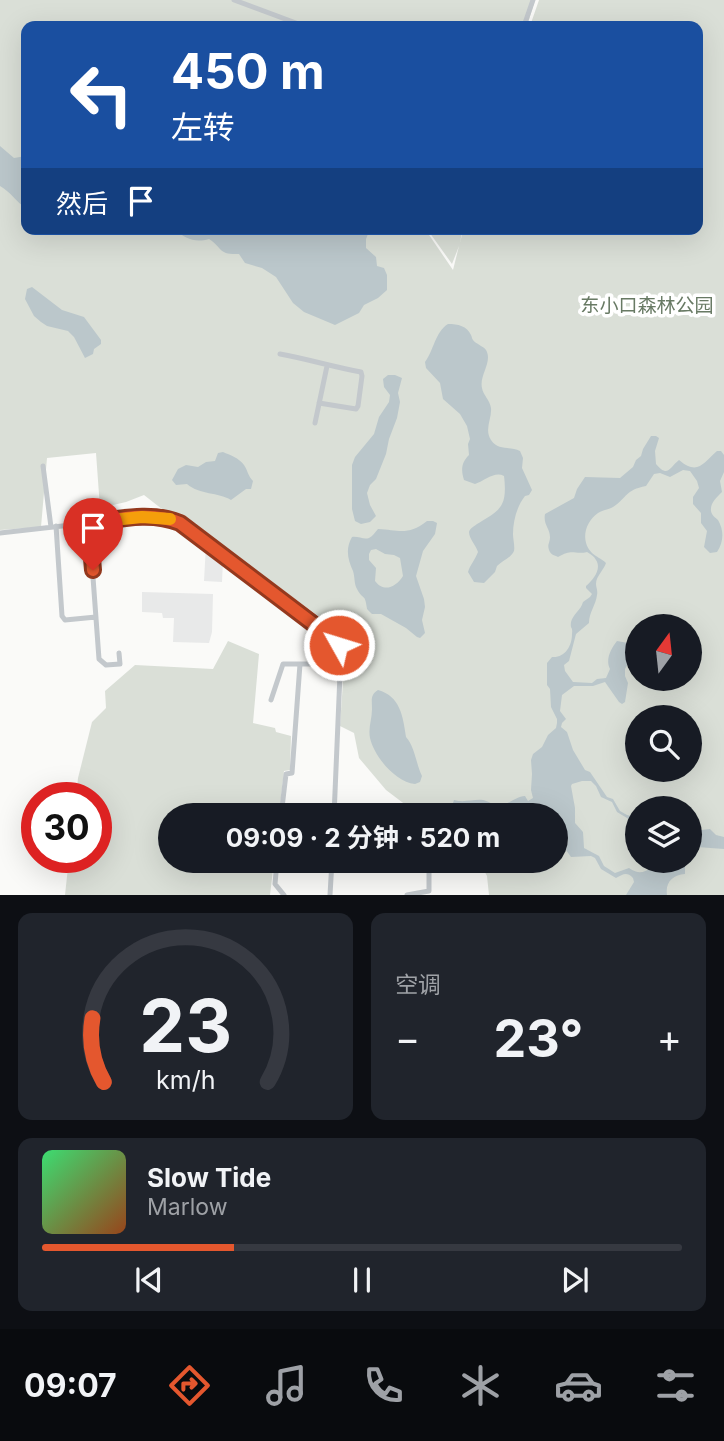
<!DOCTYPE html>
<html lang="zh">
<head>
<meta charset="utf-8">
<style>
	body { margin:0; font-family:Inter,"Noto Sans SC",sans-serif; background:#20242c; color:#f1f3f6; height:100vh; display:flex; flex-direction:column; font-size:26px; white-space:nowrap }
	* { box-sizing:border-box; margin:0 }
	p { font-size:23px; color:#9ea1a6 }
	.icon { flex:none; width:38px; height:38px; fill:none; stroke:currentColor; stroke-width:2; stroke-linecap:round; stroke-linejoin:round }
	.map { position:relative; height:895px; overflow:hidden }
	.panel { display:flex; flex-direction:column; gap:18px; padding:18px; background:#0d0f14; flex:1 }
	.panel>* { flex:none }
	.top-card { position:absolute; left:21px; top:21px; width:682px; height:214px; border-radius:14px; box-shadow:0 7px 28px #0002; background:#1a4fa0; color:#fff; overflow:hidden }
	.needle { width:46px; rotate:15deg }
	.fabs { position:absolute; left:625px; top:614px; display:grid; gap:14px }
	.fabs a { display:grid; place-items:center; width:77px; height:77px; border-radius:50%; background:#171b24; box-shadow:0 7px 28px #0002; font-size:35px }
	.speed { position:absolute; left:21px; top:782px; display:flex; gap:14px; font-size:35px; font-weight:700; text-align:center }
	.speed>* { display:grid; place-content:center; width:91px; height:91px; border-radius:50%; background:#171b24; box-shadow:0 7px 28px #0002; line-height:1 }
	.speed .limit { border:10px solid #d22; background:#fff; color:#111 }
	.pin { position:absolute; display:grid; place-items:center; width:60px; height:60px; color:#fff; margin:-72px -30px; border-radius:50% 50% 50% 0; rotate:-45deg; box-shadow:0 0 7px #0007 }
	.pin .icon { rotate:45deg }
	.me { position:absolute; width:77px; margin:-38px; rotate:309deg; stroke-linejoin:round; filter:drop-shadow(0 0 5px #0008) }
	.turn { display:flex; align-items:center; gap:24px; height:147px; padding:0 35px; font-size:32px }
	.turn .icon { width:91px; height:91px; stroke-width:2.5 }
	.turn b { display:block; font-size:49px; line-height:60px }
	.then { display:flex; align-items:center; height:66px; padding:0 35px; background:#0003; gap:14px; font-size:26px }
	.big { font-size:52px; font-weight:700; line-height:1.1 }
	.panel .card { flex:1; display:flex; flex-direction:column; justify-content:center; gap:10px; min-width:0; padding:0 24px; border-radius:14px; background:#20242c }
	.panel .dial { align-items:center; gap:0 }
	.dial svg { height:182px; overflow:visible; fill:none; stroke:#363941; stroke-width:7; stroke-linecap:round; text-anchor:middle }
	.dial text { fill:#f1f3f6; stroke:none }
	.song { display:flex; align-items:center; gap:21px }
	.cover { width:84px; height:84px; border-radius:10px; background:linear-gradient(135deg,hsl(140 70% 55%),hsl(20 70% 35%)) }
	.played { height:7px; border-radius:4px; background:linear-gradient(90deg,#e4572e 30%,#363941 30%) }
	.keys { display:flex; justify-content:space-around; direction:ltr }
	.heat { display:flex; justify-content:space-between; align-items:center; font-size:38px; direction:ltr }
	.panel .tiles { flex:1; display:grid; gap:18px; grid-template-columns:1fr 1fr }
	.card:last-child { grid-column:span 2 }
	.trip { position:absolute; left:158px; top:803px; width:410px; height:70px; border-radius:35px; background:#171b24; box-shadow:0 7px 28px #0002; font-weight:700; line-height:70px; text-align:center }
	.tab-bar { display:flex; height:112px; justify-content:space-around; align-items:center; background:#090b0e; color:#9ea1a6 }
	.tab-bar .icon { width:49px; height:49px }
	.tab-bar .selected { color:#e4572e }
	.tab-bar b { font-size:32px; color:#f1f3f6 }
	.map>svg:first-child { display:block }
	.built { fill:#e8e9e9 }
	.green { fill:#dadfd7; fill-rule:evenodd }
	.water { fill:#bbc7cb; fill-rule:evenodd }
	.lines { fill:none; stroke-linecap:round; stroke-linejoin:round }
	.minor { stroke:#c3c8cc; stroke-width:5 }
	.route-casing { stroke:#94391e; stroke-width:18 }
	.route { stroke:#e4572e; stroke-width:12 }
	.slow { stroke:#f59e0b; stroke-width:12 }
	.labels { text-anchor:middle; stroke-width:7; stroke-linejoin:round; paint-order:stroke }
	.park-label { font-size:19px; fill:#687a64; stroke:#fff }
</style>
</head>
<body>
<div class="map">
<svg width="724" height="895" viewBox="0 0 724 895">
	<rect width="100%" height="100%" fill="#fafaf8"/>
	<path class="built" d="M206,545l17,15 -1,22 -18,-1z
		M142,592l71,2 -1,38 -3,11 -36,-1 1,-24h-11l-1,-5 -20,-1z"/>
	<path class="green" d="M0,0h535l-8,26h-501v203h399l28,41 6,-24 -7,18 -25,-35h36l-3,13 4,-13h234v-203h-168l9,-26h185v895h-235l-2,-19 -8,-15h76v-45l-136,-1 -33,-25 -27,-32 -5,-25 -14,-7 5,-74 -2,-18 -149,-109 -27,-12 -23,-18 -18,7 -26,6 -4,-55 -49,5 -6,69 -41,3zM637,626h53v53h-53zM637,718h53v52h-53zM637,808h53v53h-53z
		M228,641l31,13 -6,69 22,5 1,4 15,4 -1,34 -6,1 -5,44 -109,1v45h104l-4,34h-205l4,-37h27v-60h-20l2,-20 14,-56 14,-14 -1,-17 30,-26 78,4z"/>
	<path class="water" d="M0,146l14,12 12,-2v52c-10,-6 -15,-16 -26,-22z
		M175,229h195l-4,10v9l10,9 1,9 7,2 3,7v15l-9,8 -14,7 -5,8 -24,12 -31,-13 -11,-9 -17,-26 -14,-9 -17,-5 -6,-9c-21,1 -16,-6 -30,-15 -14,4 -24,0 -34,-10z
		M32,287l30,23 22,7 17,23v4l-7,5 -1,5 -8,4 -11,-21 -6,-6 -21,-5 -6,-4 -7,-6 -9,-17 2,-10z
		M448,324c10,0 19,2 23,11 1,2 1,4 2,5 3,4 10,6 13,10 7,12 -7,25 -4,38 1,7 8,12 9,20 1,11 -7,21 0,32 7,11 19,6 29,11l3,7 -1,10 10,22 -3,5 -4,1c-8,10 -12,25 -12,38 0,5 2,12 1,17 -3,7 -12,10 -17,15l-2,6 -11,11 -10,-1 -6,-10c2,-7 7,-12 10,-20 -2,-7 -9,-13 -9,-20 2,-8 27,-15 33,-28 4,-7 3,-20 2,-28 -10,-5 -19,5 -29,8l-11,-4c-3,-10 -3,-17 5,-25l-1,-11 2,-5 -3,-13 -7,-12 -17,-15 -3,-16 -14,-15 -1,-6c9,-12 10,-30 23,-38z
		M388,375h7l7,3 -4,15 2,9 -3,16 -8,21 -3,15 -10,25 -6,6 -3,8 3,12 6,11 -6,6 -9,2 -6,-3 -3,-12v-44l3,-8 19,-23 5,-17 10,-15 1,-7 -6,-8 -1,-8z
		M651,436h5l3,2 -4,13 1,13c12,14 13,4 23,-4 19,16 24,3 38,-9h4l3,4v17l-4,9 2,11c-5,5 -12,11 -11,19 1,5 4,6 7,9 6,10 6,22 -1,32l-7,1 -6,-6 3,-16 -6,-8v-10l-8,-9v-7l6,-9 -2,-7 -7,-10 -7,-1 -13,7 -10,-4 -6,1 -8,12c-21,4 -18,11 -33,21 -5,3 -11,3 -15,6 -13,9 -18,28 -6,40 4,4 9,5 14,10 -2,7 -10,13 -10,21 0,3 2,7 1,11 -1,10 -8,17 -8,28l-13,11 -7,27 -5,4 1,6 8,11 19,1 5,-4 9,-1 4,-9c-5,-10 1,-20 7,-28l11,2 4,13 -7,13v7l3,7 -3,19 -3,2 -3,-2 -14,-20 -12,4h-19l-12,9 -2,16 6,8 -4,4 -1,4 6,5 6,18 12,20 5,2 17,25 6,2 7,12 7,4 10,2v7l-20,-12 -5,-10 -11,-5 -5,-11 -5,-5h-9l-10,3 -1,2 4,22v15l8,9 1,16 15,8 5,10 11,7 14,-5c16,11 19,-3 34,-3l4,-4h18v13c-12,1 -20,8 -18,21h-41l8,-13 -1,-4c-7,-7 -10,-3 -17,0l-15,-9 -6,-11 -4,-2 -20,1 -5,-7c2,-8 4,-14 -2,-20l-7,-1 -2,-3v-10l-11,-1 -7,-8 -8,7 -5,1h-64l-6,-6 -1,-6 1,-3c10,3 19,-1 29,0 5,1 10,5 16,5 10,0 17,-9 26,-9l3,5 5,-3 -2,-8 1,-16 -1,-14 2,-6 9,-7 6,-12 8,-7 1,-5v-4l-6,-12 -1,-18 -3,-4v-22l5,-6c13,1 20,-11 20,-23 1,-9 -2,-3 -1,-12 2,-8 10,-12 12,-20l7,-5 2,-3 -6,-6v-2c7,-6 16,-17 10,-26 -2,-4 -6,-6 -9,-8 -13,3 -14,-4 -29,5 -4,-2 -7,-2 -9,-7 -2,-6 1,-7 1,-13 0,-9 -7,-12 -5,-23l29,-16 3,-9 8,-12 35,1 13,-11 3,-7 5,-4 2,-7z
		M223,452c7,3 16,6 21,13 4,6 4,11 9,16l-2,8h-5l-15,11c-13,-8 -31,-5 -44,-16l-11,1 -4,-5 6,-11 8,-4 12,2 8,-5 9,-1 3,-8z
		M427,521h6l4,2 -2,11 -12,17 -7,25 8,23 1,8 -3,13 3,13 -5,5 -3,-1 -11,-9 -25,-14h-9l-5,-5c-2,-17 -4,-8 -10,-20 -3,-5 -2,-12 -4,-18 -5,-11 -8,-22 -1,-34 6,-1 12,3 17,1 4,-2 6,-6 9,-9 21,1 30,7 49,-8zM376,549l9,5 9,1 6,3 3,18c-7,11 -19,17 -28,5l1,-13 -7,-8v-6l2,-4z
		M378,690c22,6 25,26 28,47 9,10 10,27 16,39l-2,6 -5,2c-20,-2 -41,-28 -45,-46 -2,-10 2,-19 2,-29 0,-9 -2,-14 6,-19z
		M710,829l6,6 8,2v12l-27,-2 -7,3v-18l2,-1z"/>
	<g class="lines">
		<path class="minor" d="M234,0l70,26
			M524,26l9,-26
			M280,354c28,5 53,13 81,18l1,4 -4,30 -2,3 -37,-6
			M315,423l12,-57
			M43,466l8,61
			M89,523l10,136 7,6 14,-1 -1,-11
			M56,526l6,90 3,4 31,-3
			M0,533l142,-16 25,1 13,5 144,109 15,13 2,6 -7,165
			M271,700l12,-36h58
			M281,812l18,4
			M281,816l5,-42 6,-1 8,-109
			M380,816l1,-8
			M277,861l-2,23 9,11
			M330,895l2,-34
			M407,895l22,-4v-30"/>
	</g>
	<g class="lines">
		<defs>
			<path id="route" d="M93,570l-4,-47c30,-4 62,-12 91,0l144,109 15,13"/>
		</defs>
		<use href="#route" class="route-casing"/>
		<use href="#route" class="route"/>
		<path class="slow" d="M103,521l39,-4 28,2"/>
	</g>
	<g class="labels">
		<g class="park-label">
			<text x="647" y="312">东小口森林公园</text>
		</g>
	</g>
</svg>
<div class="fabs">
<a><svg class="needle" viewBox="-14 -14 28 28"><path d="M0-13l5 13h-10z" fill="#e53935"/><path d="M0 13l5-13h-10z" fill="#9ea1a6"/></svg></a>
<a><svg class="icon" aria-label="search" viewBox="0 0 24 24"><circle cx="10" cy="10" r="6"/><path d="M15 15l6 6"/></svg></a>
<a><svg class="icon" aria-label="layers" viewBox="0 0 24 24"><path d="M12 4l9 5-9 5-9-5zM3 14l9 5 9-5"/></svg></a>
</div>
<div class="speed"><div class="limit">30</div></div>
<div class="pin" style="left:93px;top:570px;background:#d93025"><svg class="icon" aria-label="arrive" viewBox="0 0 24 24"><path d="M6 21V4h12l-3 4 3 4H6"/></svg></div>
<svg class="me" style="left:339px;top:645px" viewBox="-20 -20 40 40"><circle r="17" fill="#e4572e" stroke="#fff" stroke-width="3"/><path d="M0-11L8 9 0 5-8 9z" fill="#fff"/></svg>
<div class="trip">09:09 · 2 分钟 · 520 m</div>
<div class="top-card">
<div class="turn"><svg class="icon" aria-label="left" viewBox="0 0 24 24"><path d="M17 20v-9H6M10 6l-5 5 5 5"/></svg><div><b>450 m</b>左转</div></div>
<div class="then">然后<svg class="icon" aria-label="arrive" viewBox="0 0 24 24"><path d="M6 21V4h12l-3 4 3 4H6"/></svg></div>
</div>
</div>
<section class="panel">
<div class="tiles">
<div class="card dial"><svg viewBox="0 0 100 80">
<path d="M14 69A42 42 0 1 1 86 69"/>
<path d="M14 69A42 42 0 0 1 9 41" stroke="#e4572e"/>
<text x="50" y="56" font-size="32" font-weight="700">23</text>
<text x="50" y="72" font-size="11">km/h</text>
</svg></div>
<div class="card"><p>空调</p>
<div class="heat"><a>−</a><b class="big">23°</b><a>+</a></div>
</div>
<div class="card">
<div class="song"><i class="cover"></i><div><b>Slow Tide</b><p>Marlow</p></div></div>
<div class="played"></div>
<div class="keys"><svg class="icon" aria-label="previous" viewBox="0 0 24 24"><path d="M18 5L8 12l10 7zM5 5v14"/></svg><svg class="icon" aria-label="pause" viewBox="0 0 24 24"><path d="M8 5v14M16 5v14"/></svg><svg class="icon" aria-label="next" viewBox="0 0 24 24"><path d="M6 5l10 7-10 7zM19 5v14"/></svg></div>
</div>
</div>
</section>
<nav class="tab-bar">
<b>09:07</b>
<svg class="icon selected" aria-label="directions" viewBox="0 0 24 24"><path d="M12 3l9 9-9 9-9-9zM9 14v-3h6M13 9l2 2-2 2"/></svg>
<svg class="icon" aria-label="music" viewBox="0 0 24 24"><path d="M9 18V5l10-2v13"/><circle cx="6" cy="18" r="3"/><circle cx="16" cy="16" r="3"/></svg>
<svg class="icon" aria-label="phone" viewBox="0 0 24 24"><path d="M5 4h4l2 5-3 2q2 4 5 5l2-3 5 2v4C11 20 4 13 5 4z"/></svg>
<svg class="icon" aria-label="climate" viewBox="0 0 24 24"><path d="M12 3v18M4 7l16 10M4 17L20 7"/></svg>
<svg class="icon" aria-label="car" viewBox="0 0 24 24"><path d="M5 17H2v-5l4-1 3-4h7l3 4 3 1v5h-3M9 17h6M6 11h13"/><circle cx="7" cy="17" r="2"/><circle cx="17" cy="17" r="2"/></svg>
<svg class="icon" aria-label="filters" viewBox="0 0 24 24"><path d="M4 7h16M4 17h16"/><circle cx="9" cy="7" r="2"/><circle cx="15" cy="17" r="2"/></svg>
</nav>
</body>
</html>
